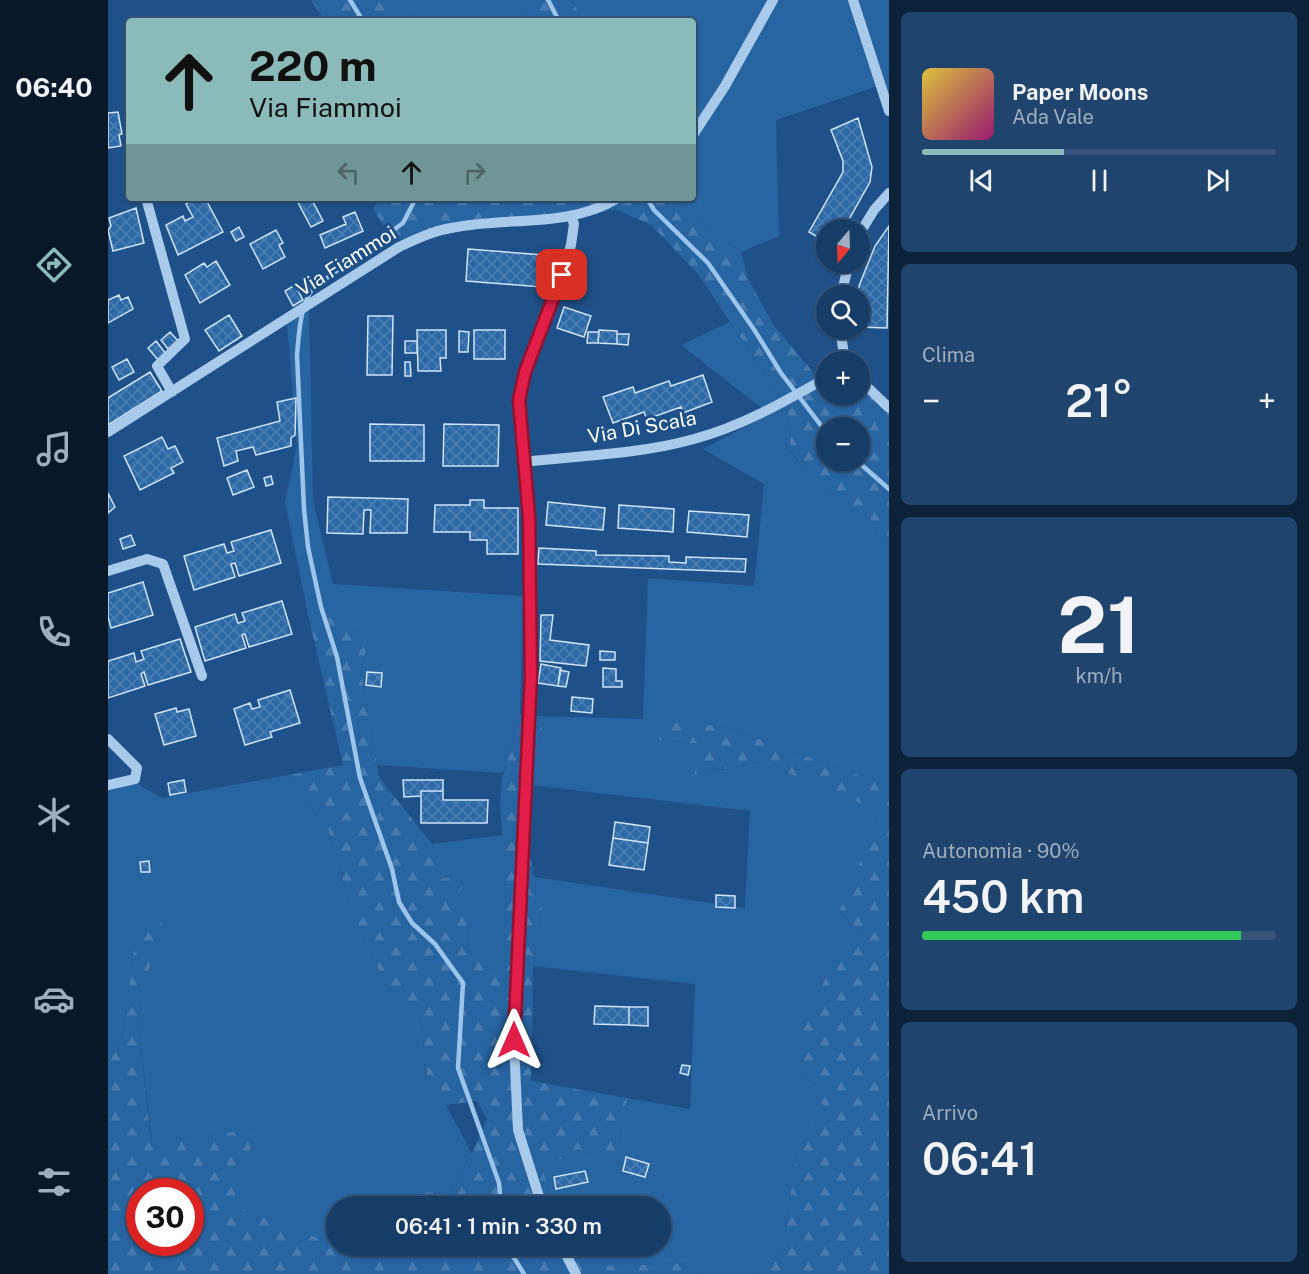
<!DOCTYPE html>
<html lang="it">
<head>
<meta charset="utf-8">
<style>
	body { margin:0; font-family:"Public Sans",sans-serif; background:#1f446d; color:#f1f3f6; height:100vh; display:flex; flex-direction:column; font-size:22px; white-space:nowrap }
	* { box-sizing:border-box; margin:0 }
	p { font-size:20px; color:#9eaec0 }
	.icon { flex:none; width:33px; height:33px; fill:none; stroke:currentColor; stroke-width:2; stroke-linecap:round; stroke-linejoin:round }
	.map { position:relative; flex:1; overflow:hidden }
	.drawer { display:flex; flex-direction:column; gap:12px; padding:12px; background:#0c2239; width:420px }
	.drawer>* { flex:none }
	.top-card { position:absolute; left:18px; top:18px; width:570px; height:183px; border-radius:6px; box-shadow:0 2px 4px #0004,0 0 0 2px #35567b; background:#8bbbb9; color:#111; overflow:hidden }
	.needle { width:39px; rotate:199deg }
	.fabs { position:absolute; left:708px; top:219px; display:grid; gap:12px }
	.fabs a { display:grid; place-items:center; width:54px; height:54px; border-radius:50%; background:#163d67; box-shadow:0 2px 4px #0004,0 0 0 2px #35567b; font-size:30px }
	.speed { position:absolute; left:18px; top:1178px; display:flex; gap:12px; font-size:30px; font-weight:700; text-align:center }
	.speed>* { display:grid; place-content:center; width:78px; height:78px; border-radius:50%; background:#163d67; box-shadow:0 2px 4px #0004,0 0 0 2px #35567b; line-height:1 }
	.speed .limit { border:9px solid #d22; background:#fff; color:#111 }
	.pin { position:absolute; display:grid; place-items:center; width:51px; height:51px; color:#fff; margin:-26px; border-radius:12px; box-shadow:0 3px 9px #0006 }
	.me { position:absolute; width:66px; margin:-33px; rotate:0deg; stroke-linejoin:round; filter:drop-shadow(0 0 4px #0008) }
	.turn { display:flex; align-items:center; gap:21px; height:126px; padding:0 24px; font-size:27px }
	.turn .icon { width:78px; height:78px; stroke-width:2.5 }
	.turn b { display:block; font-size:42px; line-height:51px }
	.lanes { display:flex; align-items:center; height:57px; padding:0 24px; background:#0003; justify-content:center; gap:30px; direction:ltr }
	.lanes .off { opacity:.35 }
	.big { font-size:45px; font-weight:600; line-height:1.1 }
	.drawer .widget { flex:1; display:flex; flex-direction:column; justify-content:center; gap:9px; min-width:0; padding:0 21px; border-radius:9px; background:#1f446d }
	.drawer .dial { align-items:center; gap:0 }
	.dial b { font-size:78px; line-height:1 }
	.song { display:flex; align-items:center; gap:18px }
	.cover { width:72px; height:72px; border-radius:9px; background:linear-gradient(135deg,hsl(50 70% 55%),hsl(320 70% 35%)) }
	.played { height:6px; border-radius:3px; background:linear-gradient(90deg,#8bbbb9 40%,#35567b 40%) }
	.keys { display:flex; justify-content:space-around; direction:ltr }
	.heat { display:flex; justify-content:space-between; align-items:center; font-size:33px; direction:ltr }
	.charge { height:9px; border-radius:4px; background:linear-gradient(90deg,#34c759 90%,#35567b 0) }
	.trip { position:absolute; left:218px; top:1196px; width:345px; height:60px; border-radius:30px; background:#163d67; box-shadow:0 2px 4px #0004,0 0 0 2px #35567b; font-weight:600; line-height:60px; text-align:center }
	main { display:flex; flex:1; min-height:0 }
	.tabs { display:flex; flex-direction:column; width:108px; justify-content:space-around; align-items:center; background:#091829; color:#9eaec0 }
	.tabs .icon { width:42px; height:42px }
	.tabs .selected { color:#8bbbb9 }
	.tabs b { font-size:27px; color:#f1f3f6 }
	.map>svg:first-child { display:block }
	.green { fill:#2764a2 }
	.forest { fill:url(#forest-firs); fill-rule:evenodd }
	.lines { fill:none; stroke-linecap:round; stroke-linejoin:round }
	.stream { stroke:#9cc5ed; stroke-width:4.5 }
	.building { fill:url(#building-cross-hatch); stroke:#cde3f8; stroke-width:1.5 }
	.minor { stroke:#a8caeb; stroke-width:10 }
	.route-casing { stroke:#92132f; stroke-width:15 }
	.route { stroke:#e11d48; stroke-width:10 }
	.labels { text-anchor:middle; stroke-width:6; stroke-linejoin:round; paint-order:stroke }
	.street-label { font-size:20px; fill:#fff; stroke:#1e5189 }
</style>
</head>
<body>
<main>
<nav class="tabs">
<b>06:40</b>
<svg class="icon selected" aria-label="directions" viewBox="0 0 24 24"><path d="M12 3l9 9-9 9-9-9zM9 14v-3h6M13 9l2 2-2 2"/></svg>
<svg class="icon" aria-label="music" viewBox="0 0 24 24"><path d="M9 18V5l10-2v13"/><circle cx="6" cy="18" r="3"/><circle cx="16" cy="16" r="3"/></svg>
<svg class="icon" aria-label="phone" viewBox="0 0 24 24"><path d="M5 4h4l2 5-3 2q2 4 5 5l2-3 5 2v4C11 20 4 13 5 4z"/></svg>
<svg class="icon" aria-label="climate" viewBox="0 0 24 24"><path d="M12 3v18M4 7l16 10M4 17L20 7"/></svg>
<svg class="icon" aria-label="car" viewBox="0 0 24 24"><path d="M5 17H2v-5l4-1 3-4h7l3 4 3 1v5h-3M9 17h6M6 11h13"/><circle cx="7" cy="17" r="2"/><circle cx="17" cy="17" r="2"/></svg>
<svg class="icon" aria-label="filters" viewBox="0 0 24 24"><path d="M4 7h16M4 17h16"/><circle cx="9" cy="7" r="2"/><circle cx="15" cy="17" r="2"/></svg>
</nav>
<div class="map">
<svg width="781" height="1274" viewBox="0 0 781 1274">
	<defs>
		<pattern id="forest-firs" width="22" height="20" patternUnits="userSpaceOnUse" patternTransform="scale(1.5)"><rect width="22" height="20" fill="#2764a2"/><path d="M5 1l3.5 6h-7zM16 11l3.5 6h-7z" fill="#477bb0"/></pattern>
		<pattern id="building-cross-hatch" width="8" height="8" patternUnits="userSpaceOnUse" patternTransform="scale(1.5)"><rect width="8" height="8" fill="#2d69a7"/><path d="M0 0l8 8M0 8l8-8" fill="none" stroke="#4c80b4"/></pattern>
	</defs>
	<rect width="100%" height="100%" fill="#1e5189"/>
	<path class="green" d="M298,0h115l9,21h-115l-8,-12z
		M464,0h317v97l-5,-13 -108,36 3,116 -38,16 -70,-54h22v-177h-110z
		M201,308l4,193 20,83 190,12 -3,119 -17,58 -126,-8 -16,-93 8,-34 -38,-21 -22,2 -24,-117 12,-57 -10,-120z
		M622,322l56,83 5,47 22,30 60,39 6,17 10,6v242l-167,-60 -62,14 45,4 -10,31 66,-13 122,50 -44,99 21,22 -28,33 -33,102 27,41 -26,21 -17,118 -27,26h-54l-11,-11 -92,3 -3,-21h64v-39h-106l-11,-36 34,-21 39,12 11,-63 63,11 5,-125 -162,-18 11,-72 -10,-17 211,31 5,-97 -219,-26 13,-69 99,3 5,-141 106,8 10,-102 -61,-35 66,-35 -88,-69z
		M180,775l41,57 22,78 34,74 35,30 7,61 19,30 26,49 -23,39 -31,-1 -11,14h-71v39l-105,-40 25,-76 -104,13 -12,-101 1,-45 23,-83 -27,13 -15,115 -14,7v-260l30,-4 24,14z
		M395,835l3,38 -1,80 -14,18 -22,-19 -2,-32 -19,-14 24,-30 -34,3 -6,-35z"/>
	<path class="forest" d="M203,0h95l1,9 8,12h-90z
		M413,0h51l11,21h-53z
		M271,198h292l70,54 7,27 25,45 49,59 4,-2v13h34v-8l29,28v130l-10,-6 -6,-17 -60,-39 -22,-31 -5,-46 -88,-131 -47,-49 -36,-16 -19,5 -203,26 -20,-31zM718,428h34v32h-34z
		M223,617l38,21 -8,34 18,105 53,67 6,35 35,-4 -25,31 19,14 2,32 22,19 14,-18 1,-80 -6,-67 2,-28 18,-63 24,1 -20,107 10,54 10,17 -11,72 -2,115 96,17 -11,63 -39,-12 -34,21 11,36h-147l11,-14 31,1 20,-33 18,-41 -10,-18 -31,4 -19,-30 -7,-61 -35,-30 -34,-74 -22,-78 -41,-57 55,-10 -34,-146z
		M535,720l79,6 167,60v488h-133l27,-26 17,-118 26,-21 -27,-41 1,-39 32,-63 28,-33 -21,-22 43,-99 -121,-50 -67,13 11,-31 -45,-4z
		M57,912l-24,85 -1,44 11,101 106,-13 -25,76 107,41 257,-1 3,21 92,-3 11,11h-594v-226l14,-7 15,-116zM32,1191h50v51h-50z"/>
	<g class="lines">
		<path class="stream" d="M242,0l13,21
			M440,0l11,21
			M308,198l-13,25 -90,65c-13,18 -14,45 -16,67l7,154 4,38 13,60 16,50 23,121 32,91 7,33 13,21 23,21 28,39 -5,85 41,115 2,23
			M539,198l7,12 54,53 47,68 26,42 45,59
			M748,460l33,29
			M398,1245l18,29"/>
	</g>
	<path class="building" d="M10,112l4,22 -3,1 2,11 -13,2v-35z
		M750,118l14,49 -2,15 -27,48h-17v12l-17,-10 34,-60v-11l-12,-31z
		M90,198h7l18,34 -45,23 -12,-30 17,-9 2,5 8,-4 -7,-13z
		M203,198l12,23 -12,6 -15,-28z
		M28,208l8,35 -31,8 -5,-21 3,-4 -2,-8z
		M247,212l8,19 -38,17 -5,-13 26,-11 -3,-7z
		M781,226l-2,102 -27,-1 -1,-41 16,-40z
		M131,227l5,10 -8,4 -5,-9z
		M168,230l7,13 -4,2 6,12 -22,12 -13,-25z
		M360,249l76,6 -2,32 -76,-6z
		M108,261l14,24 -30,18 -15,-28 19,-12 3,4z
		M187,285l8,15 -10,6 -8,-15z
		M11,295l2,5 7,-3 5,12 -25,14v-23z
		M456,307l27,9 -7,21 -27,-9z
		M121,315l13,21 -23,15 -14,-21z
		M260,316h25l-1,59h-25z
		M309,330h29v28h-6l1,13h-23z
		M366,330h31v29h-31z
		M491,330l18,1v13l-19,-1z
		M351,331l10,1 -1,20h-9z
		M62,332l8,9 -10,8 -7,-9z
		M480,332h11l-1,11h-11z
		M509,334h12l-1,11 -11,-1z
		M48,341l10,13 -8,6 -10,-12z
		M297,341h12v12h-12z
		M19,359l7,13 -15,8 -7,-13z
		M297,362h5l1,14h-6z
		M42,372l12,19 -54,34v-27z
		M595,375l9,27 -29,11 -2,-6 -34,12 -3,-7 -31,11 -10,-26 30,-10 2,6 34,-12 2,5z
		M188,398l-1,37 -4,3v8l-35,9 -3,-8 -17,4 2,10 -14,5 -7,-28 63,-17 -3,-19z
		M262,424l54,1v36h-54z
		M336,424l55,1 -1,41h-55z
		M54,437l6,12 7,-3 8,16 -12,6 3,5 -34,17 -16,-34z
		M139,470l7,17 -21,8 -6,-17z
		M163,476l2,8 -7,2 -2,-8z
		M0,493l7,14 -7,6z
		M220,497l80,2 -1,34h-37l1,-23h-7l-1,24 -36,-1z
		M362,500h14v8h34v46h-31v-14h-17v-8h-36l1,-27h35z
		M440,502l57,6 -2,22 -57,-5z
		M511,505l55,4 -1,23 -55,-4z
		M581,511l60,4 -2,22 -60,-5z
		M163,530l10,33 -42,13 -4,-13 -4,1 4,13 -41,13 -10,-34 40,-12 3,9 7,-2 -3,-9z
		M23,535l4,10 -12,4 -3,-10z
		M431,548l57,3v4l73,1v6l17,1v-6l60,2 -1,13 -207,-8z
		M35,582l10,33 -42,13 -3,-11v-24z
		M174,601l10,33 -43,13 -4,-13 -3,1 4,13 -41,13 -10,-34 40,-13 3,9 7,-2 -3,-8z
		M433,615h12l-3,25 39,5 -3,21 -46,-5z
		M72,639l11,33 -43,13 -4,-13 -3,2 4,12 -37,12v-37l26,-8 2,9 8,-3 -3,-8z
		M492,651l15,1v8h-15z
		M433,664l20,4 -3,18 -20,-3z
		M495,668l13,1v12h6v6h-19z
		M452,670l9,2 -3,15 -8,-1z
		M259,672l15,1 -1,14 -15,-2z
		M182,690l10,33 -30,9 2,5 -27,8 -11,-36 16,-6 2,6 8,-2 -2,-7z
		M464,697l21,2 -1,14 -21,-2z
		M68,708l1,4 12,-3 7,27 -32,9 -9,-31z
		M76,780l2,12 -16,3 -2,-12z
		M295,780h40v11h-22v5l-17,1z
		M313,791h22v9h45l-1,23h-66z
		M507,822l35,5 -2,16 -35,-5z
		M505,838l35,5 -4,27 -35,-5z
		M41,861l1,11h-9l-1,-10z
		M608,895l19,1v12l-19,-1z
		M487,1006l34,1v18l-35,-1z
		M521,1007h19v19l-19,-1z
		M574,1065l8,1 -2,9 -8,-2z
		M518,1157l23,7 -4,13 -22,-6z
		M477,1171l3,11 -32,7 -2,-12z"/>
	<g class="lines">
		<path class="minor" d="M745,0l36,111
			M585,135l32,-49 48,-86
			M38,198l39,141 -28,27 15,26
			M752,233l14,-23 15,-17
			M733,296l8,-34
			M732,328l5,34
			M752,380l29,28
			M0,432l291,-185c17,-8 34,-16 52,-19 55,-12 116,1 167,-30
			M414,462c56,-6 119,-8 172,-23 48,-13 90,-37 132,-61
			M0,571l39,-12 16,5 39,112
			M0,739l29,29 -2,11 -27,6
			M434,1206l-24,-76 -5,-107 18,-348 -2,-158 -10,-117 6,-28 37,-97 9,-30 3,-21 -3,-8
			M453,1245l15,29"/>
	</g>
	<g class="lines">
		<defs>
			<path id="route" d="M406,1040l17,-365 -2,-158 -10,-117 6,-28 37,-97"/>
		</defs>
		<use href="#route" class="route-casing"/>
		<use href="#route" class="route"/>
	</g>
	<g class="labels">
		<g class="street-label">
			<text transform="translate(238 261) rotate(-32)" y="7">Via Fiammoi</text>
			<text transform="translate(534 427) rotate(-10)" y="7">Via Di Scala</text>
		</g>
	</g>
</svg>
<div class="fabs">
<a><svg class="needle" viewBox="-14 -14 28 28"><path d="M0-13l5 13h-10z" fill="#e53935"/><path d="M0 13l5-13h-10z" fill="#9eaec0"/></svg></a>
<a><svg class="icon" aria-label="search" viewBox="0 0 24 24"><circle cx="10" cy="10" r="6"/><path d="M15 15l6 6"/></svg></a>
<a>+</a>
<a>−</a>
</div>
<div class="speed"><div class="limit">30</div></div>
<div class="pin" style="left:454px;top:275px;background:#d93025"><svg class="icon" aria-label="arrive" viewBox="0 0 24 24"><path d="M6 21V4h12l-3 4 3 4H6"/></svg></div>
<svg class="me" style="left:406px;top:1040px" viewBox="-20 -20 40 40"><path d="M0-17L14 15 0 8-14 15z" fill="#e11d48" stroke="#fff" stroke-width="4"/></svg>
<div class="trip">06:41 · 1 min · 330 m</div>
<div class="top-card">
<div class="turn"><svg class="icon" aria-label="ahead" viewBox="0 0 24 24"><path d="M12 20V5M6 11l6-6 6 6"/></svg><div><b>220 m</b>Via Fiammoi</div></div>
<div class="lanes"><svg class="icon off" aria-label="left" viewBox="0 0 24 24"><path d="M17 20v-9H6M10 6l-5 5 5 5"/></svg><svg class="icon" aria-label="ahead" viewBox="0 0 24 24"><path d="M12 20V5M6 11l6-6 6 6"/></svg><svg class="icon off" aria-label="right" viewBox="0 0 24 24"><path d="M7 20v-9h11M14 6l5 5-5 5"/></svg></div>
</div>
</div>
<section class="drawer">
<div class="widget">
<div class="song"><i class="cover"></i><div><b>Paper Moons</b><p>Ada Vale</p></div></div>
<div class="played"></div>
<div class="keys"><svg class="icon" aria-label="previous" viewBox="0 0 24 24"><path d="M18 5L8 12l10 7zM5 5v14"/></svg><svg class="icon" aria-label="pause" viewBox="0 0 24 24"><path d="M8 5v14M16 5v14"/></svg><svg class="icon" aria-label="next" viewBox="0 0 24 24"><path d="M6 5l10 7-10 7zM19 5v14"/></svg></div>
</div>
<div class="widget"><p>Clima</p>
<div class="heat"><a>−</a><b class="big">21°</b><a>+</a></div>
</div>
<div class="widget dial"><b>21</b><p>km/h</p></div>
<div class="widget"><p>Autonomia · 90%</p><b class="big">450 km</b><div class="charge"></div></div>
<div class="widget"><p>Arrivo</p><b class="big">06:41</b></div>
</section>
</main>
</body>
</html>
